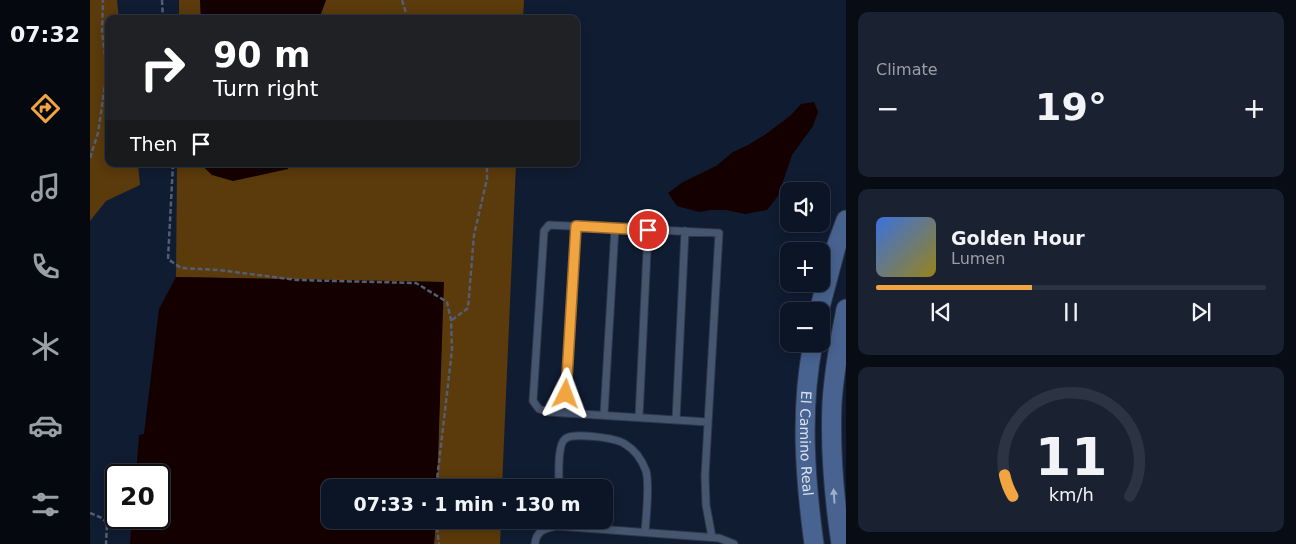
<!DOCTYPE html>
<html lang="en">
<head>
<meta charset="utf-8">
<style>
	body { margin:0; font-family:"DejaVu Sans",sans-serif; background:#1a2232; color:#f1f3f6; height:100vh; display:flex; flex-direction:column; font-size:19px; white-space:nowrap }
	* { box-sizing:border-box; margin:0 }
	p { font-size:16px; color:#9a9fa7 }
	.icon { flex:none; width:28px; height:28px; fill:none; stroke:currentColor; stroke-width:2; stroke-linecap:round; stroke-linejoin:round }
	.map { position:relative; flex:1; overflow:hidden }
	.drawer { display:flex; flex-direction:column; gap:12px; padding:12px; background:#070c15; width:450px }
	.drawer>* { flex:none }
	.hud { position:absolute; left:15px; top:15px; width:475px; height:152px; border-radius:10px; box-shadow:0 2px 12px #0003,0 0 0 1px #2c3443; background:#202124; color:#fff; overflow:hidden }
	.fabs { position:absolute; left:690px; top:182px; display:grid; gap:10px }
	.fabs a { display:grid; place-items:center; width:50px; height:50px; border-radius:10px; background:#0c1526; box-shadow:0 2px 12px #0003,0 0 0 1px #2c3443; font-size:25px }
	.speed { position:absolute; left:15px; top:464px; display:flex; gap:10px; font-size:25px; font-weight:700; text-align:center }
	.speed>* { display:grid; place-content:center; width:65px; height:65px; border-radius:50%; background:#0c1526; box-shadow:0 2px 12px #0003,0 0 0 1px #2c3443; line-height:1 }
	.speed .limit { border:2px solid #111; border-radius:8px; background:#fff; color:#111 }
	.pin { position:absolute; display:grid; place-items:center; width:42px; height:42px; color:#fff; margin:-21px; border:2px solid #fff; border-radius:50%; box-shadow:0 1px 5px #0007 }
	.me { position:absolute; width:55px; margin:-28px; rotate:3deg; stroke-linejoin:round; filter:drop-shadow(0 0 4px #0008) }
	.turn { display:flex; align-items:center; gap:18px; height:105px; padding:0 25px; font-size:22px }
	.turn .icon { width:65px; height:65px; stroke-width:2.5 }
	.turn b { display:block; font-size:35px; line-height:42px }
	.then { display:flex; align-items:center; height:48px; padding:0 25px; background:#0003; gap:10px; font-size:19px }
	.big { font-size:38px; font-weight:800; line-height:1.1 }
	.drawer .widget { flex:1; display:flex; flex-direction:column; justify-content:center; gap:8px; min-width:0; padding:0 18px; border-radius:10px; background:#1a2232 }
	.drawer .dial { align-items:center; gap:0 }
	.dial svg { height:130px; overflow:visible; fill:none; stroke:#2c3443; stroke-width:7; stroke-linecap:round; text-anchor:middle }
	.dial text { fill:#f1f3f6; stroke:none }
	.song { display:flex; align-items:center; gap:15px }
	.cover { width:60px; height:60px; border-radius:8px; background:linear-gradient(135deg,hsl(220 70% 55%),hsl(50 70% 35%)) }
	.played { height:5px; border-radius:2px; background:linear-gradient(90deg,#f1a540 40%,#2c3443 40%) }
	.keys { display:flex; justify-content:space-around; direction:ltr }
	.heat { display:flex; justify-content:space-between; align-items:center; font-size:28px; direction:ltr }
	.trip { position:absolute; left:231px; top:479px; width:292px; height:50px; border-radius:10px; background:#0c1526; box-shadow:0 2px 12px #0003,0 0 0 1px #2c3443; font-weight:800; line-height:50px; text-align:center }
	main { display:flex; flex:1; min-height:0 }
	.tabs { display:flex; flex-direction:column; width:90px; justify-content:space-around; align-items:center; background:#05080f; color:#9a9fa7 }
	.tabs .icon { width:35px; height:35px }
	.tabs .current { color:#f1a540 }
	.tabs b { font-size:22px; color:#f1f3f6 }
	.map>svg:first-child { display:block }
	.green { fill:#5b3a0b }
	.water { fill:#150000 }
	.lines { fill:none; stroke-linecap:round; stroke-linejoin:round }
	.service-casing { stroke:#313649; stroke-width:9 }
	.secondary-casing { stroke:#313649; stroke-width:21 }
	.path { stroke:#535e72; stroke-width:2.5; stroke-dasharray:5 2.5; stroke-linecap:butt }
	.service { stroke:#46566f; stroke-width:7 }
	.secondary { stroke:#486390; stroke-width:19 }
	.oneway { fill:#9fafca }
	.route-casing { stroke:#9d6b2a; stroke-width:12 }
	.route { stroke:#f1a540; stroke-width:9 }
	.labels { text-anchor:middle; stroke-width:4; stroke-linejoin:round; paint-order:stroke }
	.street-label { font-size:14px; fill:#d9e2f1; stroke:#071328 }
</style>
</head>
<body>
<main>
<nav class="tabs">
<b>07:32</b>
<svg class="icon current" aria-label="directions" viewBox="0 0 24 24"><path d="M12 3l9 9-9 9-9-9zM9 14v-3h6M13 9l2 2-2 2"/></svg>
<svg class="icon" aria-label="music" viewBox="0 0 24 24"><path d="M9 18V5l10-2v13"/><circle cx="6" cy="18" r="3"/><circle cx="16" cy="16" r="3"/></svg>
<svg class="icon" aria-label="phone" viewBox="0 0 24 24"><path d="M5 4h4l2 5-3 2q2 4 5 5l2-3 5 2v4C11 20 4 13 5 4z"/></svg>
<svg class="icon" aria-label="climate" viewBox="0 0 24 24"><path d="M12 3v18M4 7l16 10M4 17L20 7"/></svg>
<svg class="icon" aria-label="car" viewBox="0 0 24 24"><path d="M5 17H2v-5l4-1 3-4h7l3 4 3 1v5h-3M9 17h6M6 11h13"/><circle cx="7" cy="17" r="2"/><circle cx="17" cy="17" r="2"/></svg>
<svg class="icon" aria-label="filters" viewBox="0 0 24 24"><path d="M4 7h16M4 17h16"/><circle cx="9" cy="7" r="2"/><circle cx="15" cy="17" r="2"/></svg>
</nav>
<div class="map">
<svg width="756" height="544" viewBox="0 0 756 544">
	<rect width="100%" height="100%" fill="#101c32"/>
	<path class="green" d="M0,0h27l2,19h-10v145h29l2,21 -34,16 -16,20z
		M89,0h21l1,19h-22z
		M236,0h198l-1,19h-204z
		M87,164h24l11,11 76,-6 1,-5h227l-14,323h-65l6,-205 -267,-5z
		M346,520h65l-1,24h-66z"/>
	<path class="water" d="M110,0h126l-7,19h-118z
		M724,102l4,10 -5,14 -21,29 -14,41 -11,14 -22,4 -19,-4h-15l-12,2 -22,-6 -9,-13 15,-11 33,-16 17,-14 15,-7 18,-11 25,-19 10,-11z
		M111,164h88l-1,5 -55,12 -21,-6z
		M86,277l268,5 -7,205 -107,1v32h106l-2,24h-304l2,-26h27v-43h-23l3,-40 5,-1 15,-125z"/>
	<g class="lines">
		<defs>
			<path id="service" d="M475,413l11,-187
				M514,415l11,-187
				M549,417l9,-187
				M586,420l9,-189
				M618,422l-159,-10 -10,-3 -6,-8 11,-170 5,-6 170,8 -14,243 1,29 6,32
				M469,488c0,-11 -2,-43 6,-49 8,-7 51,-1 60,5 10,6 17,16 21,27 4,14 0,46 -1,61
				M467,520v6l162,12 15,6
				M445,544c1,-13 10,-16 22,-18"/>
			<g id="secondary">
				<path d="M729,311l17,-64 10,-27"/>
				<path id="s1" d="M723,344c-13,65 -8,134 1,200"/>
				<path d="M751,544c-7,-47 -11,-94 -9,-141 2,-32 8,-63 14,-94"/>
			</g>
		</defs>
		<use href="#service" class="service-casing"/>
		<use href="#secondary" class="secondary-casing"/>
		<path class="path" d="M72,0l1,19
			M312,0l6,19
			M0,158l8,-25 9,-62 -5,-39 1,-32
			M83,164l-5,95 13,9 38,2 78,10 119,3 31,19 4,18 1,30 -16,138
			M362,320l16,-12 6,-73 13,-56v-15
			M0,513l12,5 5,5 -1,21
			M346,520l3,24"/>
		<use href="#service" class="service"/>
		<use href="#secondary" class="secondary"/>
	</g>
	<defs><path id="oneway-solid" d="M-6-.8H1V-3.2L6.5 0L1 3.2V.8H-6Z" transform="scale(1.25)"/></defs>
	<use class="oneway" href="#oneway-solid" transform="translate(744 496) rotate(-94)"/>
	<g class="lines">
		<defs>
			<path id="route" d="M476,394l10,-168 72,4"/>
		</defs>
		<use href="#route" class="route-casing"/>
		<use href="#route" class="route"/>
	</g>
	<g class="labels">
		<g class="street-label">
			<text dy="5" stroke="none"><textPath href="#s1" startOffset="100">El Camino Real</textPath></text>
		</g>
	</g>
</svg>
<div class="fabs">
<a><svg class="icon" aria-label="sound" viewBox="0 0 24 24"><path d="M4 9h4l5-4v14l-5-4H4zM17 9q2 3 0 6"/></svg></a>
<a>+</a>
<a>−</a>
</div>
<div class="speed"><div class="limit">20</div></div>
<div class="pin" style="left:558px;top:230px;background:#d93025"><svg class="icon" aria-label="arrive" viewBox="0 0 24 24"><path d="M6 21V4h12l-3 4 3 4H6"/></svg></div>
<svg class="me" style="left:476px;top:394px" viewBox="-20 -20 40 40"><path d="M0-17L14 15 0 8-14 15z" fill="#f1a540" stroke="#fff" stroke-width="4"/></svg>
<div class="trip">07:33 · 1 min · 130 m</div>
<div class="hud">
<div class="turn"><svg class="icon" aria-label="right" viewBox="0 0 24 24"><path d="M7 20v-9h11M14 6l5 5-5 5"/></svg><div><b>90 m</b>Turn right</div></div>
<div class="then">Then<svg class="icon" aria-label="arrive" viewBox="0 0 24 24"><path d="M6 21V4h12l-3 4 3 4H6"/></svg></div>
</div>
</div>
<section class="drawer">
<div class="widget"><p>Climate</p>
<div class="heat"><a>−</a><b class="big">19°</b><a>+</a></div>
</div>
<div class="widget">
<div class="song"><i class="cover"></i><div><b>Golden Hour</b><p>Lumen</p></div></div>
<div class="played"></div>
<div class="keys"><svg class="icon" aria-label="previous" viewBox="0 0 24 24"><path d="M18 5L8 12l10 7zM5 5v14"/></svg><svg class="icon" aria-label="pause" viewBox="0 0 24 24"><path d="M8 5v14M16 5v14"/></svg><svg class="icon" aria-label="next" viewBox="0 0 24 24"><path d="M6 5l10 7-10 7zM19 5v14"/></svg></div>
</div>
<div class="widget dial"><svg viewBox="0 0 100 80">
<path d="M14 69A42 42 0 1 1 86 69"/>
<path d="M14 69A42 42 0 0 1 9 56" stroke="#f1a540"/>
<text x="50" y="56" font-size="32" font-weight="700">11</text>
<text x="50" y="72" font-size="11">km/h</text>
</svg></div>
</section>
</main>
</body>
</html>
